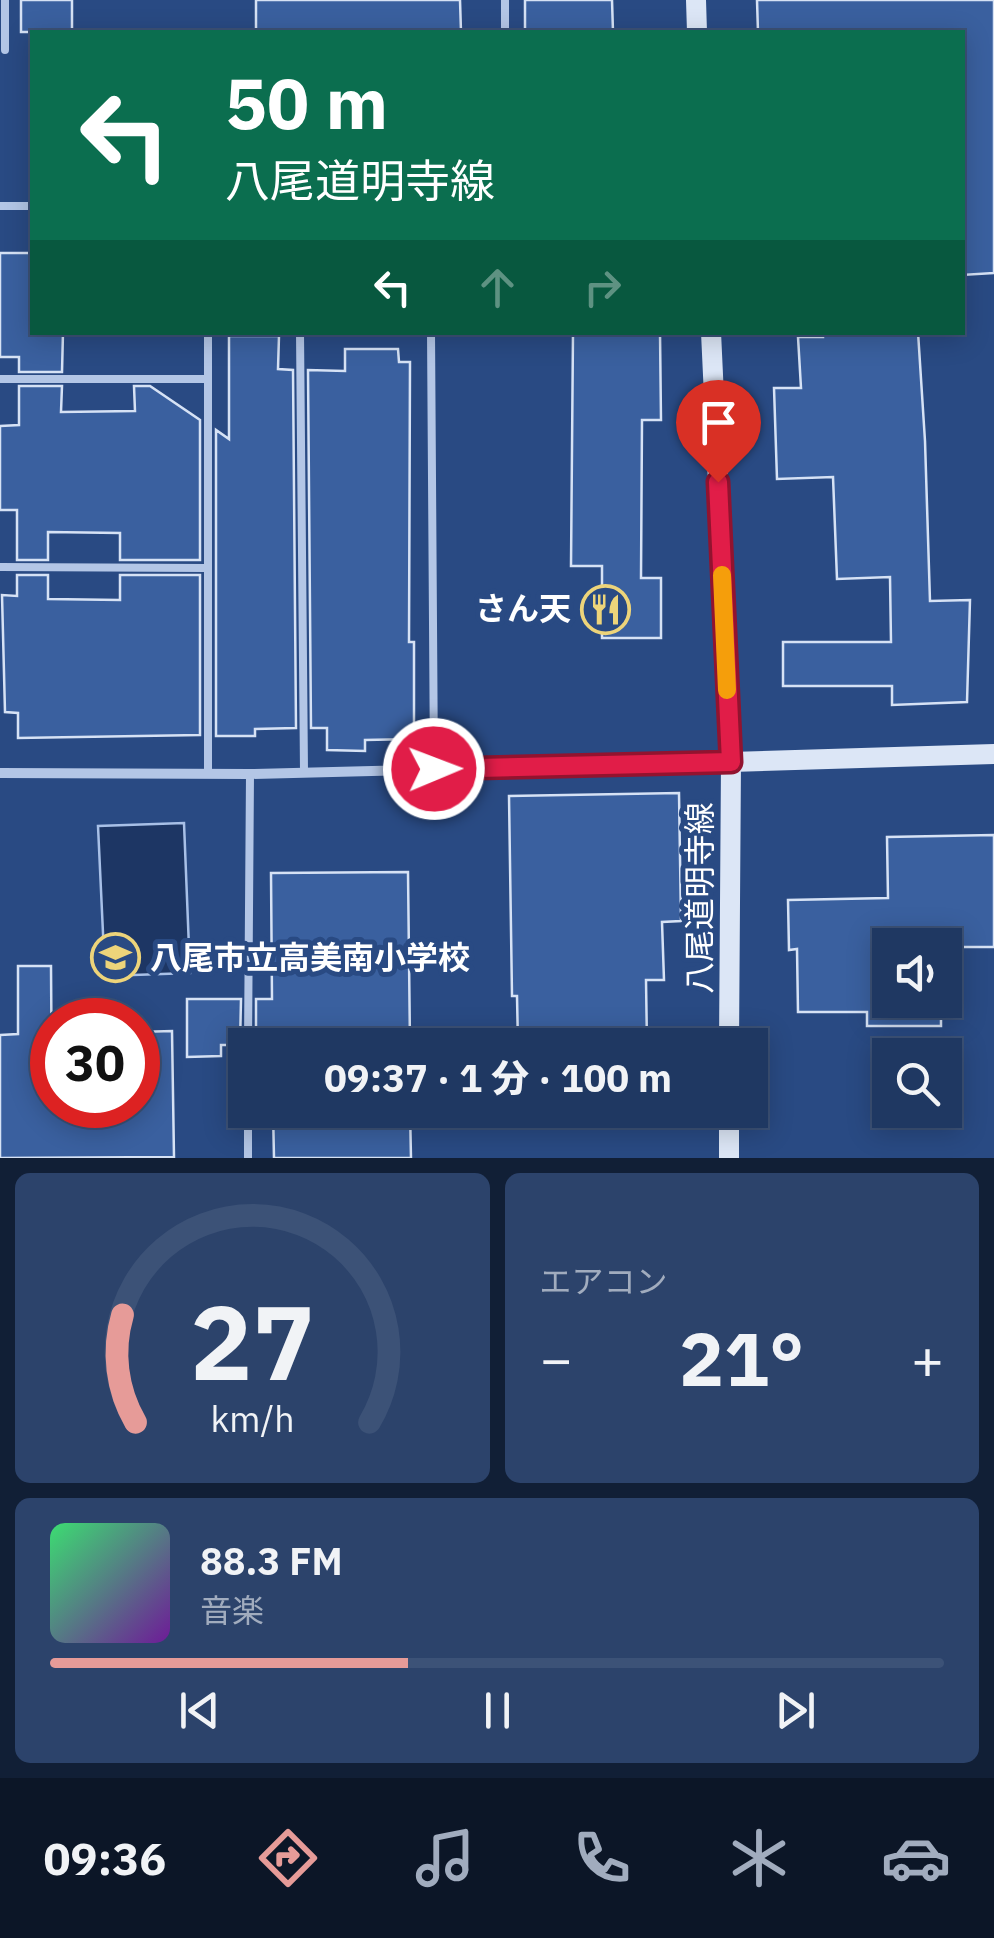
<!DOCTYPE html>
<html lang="ja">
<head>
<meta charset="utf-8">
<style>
	body { margin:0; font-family:"IBM Plex Sans","Noto Sans JP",sans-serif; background:#2c436b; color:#f1f3f6; height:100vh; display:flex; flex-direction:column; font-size:38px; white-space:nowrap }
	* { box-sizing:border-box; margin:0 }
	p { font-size:32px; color:#a1acbe }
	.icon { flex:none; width:55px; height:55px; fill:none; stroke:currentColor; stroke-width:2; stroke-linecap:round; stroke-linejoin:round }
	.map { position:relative; height:1158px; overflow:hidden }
	.panel { display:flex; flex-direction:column; gap:15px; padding:15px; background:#111f36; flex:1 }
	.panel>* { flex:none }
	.top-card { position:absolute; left:30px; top:30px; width:935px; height:305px; border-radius:0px; box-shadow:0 5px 25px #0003,0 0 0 2px #3c5277; background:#0b6e4f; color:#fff; overflow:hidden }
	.controls { position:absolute; left:872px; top:928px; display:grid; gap:20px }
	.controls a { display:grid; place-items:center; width:90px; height:90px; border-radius:0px; background:#1f3862; box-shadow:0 5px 25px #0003,0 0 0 2px #3c5277; font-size:50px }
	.speed { position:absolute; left:30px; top:998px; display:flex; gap:20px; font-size:50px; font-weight:700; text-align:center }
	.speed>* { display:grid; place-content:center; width:130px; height:130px; border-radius:50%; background:#1f3862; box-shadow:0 5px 25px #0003,0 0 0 2px #3c5277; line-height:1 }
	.speed .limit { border:15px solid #d22; background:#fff; color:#111 }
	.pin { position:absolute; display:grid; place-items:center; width:85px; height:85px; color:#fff; margin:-102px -42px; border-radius:50% 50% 50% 0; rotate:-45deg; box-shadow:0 0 10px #0007 }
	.pin .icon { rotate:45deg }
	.me { position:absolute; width:110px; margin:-55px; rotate:89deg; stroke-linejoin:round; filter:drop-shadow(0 0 8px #0008) }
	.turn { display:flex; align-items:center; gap:35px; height:210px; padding:0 30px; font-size:45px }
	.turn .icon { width:130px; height:130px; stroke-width:2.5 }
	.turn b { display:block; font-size:70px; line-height:85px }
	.lanes { display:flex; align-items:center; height:95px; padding:0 30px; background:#0003; justify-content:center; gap:50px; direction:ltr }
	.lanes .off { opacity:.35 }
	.big { font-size:75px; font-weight:800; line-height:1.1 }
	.panel .widget { flex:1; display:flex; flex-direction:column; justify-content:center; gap:15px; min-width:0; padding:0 35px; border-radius:15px; background:#2c436b }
	.panel .dial { align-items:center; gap:0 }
	.dial svg { height:260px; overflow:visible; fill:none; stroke:#3c5277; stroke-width:7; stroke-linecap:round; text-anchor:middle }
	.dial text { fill:#f1f3f6; stroke:none }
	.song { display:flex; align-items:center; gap:30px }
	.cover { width:120px; height:120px; border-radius:15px; background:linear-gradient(135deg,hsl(140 70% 55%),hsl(280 70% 35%)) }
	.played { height:10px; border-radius:5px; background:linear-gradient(90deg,#e69b98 40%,#3c5277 40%) }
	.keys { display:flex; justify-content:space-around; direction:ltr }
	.heat { display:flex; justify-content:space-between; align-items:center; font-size:55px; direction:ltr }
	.panel .tiles { flex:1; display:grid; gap:15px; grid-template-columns:1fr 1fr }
	.widget:last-child { grid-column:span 2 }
	.trip { position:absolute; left:228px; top:1028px; width:540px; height:100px; border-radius:0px; background:#1f3862; box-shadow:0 5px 25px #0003,0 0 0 2px #3c5277; font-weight:800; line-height:100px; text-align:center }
	.tabs { display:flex; height:160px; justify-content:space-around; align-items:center; background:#0c1627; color:#a1acbe }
	.tabs .icon { width:70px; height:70px }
	.tabs .current { color:#e69b98 }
	.tabs b { font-size:45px; color:#f1f3f6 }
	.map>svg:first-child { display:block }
	.water { fill:#1d3664; stroke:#a8c0e7; stroke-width:2.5 }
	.building { fill:#3a609f; stroke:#d6e2f5; stroke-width:2.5 }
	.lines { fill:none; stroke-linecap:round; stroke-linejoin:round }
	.lane { stroke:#b3c6e6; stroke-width:8 }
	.street { stroke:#b3c6e6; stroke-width:10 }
	.secondary { stroke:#dce6f6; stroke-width:20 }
	.route-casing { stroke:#92132f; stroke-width:25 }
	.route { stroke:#e11d48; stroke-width:18 }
	.slow { stroke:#f59e0b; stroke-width:18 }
	.labels { text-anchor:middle; stroke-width:10; stroke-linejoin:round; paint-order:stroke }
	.poi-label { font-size:32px; font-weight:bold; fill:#fff; stroke:#294a83; text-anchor:end }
	.street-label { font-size:32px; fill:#fff; stroke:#294a83 }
</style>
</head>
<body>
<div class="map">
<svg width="994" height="1158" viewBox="0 0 994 1158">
	<rect width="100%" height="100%" fill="#294a83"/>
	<path class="water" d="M184,823l6,150 -85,3 -7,-150z"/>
	<path class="building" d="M21,0h51v32h-51z
		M256,0h204l1,32h-205z
		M525,0h87l1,32h-88z
		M757,0h237v273l-32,2v-243h-204z
		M0,253h32v79h31l-1,40h-43v-15h-19z
		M573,332h87l1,88h-19l-1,158h20v60h-59v-72h-31z
		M823,332h95l7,109 5,160 40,-1 -3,102 -75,3v-19h-109v-44h108l-1,-65 -53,2 -4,-102 -56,2 -3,-91h27l-3,-51h25z
		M229,336h50l-1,33 15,1 3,358 -41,1v7h-39v-306l13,9z
		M345,349h53l1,13h11l-1,280h5v97l-49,1v11l-38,-1v-22h-16l-3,-358 37,1z
		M19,386h43l-1,26 74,-1 -1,-25h16l50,34v140h-80v-27l-72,-1v28h-31v-50h-17v-84l19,-1z
		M17,575h31v24l72,1v-25h80v160l-182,3v-25l-13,-1 -3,-117 15,1z
		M679,793l2,128 -19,1 2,58h-18l1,65h-129l-1,-49h-5l-3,-200z
		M994,835v112h-48l-1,40v-42h-55v55h51v26h-74v-14h-69l-1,-63 -8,1 -1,-50 100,-2 -1,-61z
		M408,872l2,173h-154v-46h16l-1,-126z
		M18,966h33l1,139h86v-73l34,-1 2,126 -174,1v-123l18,-1z
		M187,999h54l-1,46h-19v11l-34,1z
		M273,1110h137l1,48h-137z"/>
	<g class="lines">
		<path class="lane" d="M5,0v50
			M505,0v32
			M0,206h32
			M208,332v441
			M300,332l4,440
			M431,332l3,437
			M0,379h208
			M0,567l207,1
			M248,1045l2,-271
			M248,1158v-48"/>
		<path class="street" d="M0,773l250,1 481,-12"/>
		<path class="secondary" d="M696,0l1,32
			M711,332l20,430 -2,283
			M731,762l263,-8
			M729,1158v-48"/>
	</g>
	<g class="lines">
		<defs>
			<path id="route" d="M434,769l297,-7 -13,-280"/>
		</defs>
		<use href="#route" class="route-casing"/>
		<use href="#route" class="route"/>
		<path class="slow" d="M722,575l5,115"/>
	</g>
	<defs>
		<symbol id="restaurant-ring" viewBox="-11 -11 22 22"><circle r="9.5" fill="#294a83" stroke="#edd47a" stroke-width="1.5"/><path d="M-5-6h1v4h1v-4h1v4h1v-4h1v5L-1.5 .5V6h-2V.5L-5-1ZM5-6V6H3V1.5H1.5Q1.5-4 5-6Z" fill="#edd47a"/></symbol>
		<symbol id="school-ring" viewBox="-11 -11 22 22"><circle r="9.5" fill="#294a83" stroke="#edd47a" stroke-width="1.5"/><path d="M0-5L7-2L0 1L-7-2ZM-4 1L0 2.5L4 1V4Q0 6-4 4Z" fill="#edd47a"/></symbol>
	</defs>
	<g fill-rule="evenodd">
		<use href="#restaurant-ring" x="578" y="582" width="55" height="55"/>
		<use href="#school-ring" x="88" y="930" width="55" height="55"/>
	</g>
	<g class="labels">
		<g class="poi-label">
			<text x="571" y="620">さん天</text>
			<text x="150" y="969" text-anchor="start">八尾市立高美南小学校</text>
		</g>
		<g class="street-label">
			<text transform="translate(700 898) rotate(-90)" y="11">八尾道明寺線</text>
		</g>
	</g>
</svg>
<div class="controls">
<a><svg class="icon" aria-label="sound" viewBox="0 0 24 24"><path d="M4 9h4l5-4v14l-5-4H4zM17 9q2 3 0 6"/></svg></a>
<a><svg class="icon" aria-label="search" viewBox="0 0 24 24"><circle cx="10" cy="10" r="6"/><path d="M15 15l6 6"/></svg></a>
</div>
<div class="speed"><div class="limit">30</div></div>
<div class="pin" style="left:718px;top:482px;background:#d93025"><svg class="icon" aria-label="arrive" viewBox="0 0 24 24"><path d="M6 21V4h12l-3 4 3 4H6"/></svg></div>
<svg class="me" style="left:434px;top:769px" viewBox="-20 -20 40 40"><circle r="17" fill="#e11d48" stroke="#fff" stroke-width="3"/><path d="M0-11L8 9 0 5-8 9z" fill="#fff"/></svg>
<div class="trip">09:37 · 1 分 · 100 m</div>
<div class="top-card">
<div class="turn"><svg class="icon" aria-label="left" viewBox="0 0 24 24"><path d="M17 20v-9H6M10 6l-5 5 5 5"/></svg><div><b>50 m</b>八尾道明寺線</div></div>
<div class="lanes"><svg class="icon" aria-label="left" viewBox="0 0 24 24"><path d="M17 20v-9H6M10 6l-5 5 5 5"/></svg><svg class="icon off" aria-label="ahead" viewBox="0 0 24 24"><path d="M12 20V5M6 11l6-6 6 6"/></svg><svg class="icon off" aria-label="right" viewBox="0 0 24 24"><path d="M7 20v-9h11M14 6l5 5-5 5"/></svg></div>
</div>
</div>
<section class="panel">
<div class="tiles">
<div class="widget dial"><svg viewBox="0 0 100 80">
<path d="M14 69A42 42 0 1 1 86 69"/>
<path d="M14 69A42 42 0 0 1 10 36" stroke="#e69b98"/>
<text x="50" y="56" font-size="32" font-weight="700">27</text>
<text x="50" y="72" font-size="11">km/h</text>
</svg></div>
<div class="widget"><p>エアコン</p>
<div class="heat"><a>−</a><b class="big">21°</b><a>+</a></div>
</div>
<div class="widget">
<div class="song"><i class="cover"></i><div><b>88.3 FM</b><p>音楽</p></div></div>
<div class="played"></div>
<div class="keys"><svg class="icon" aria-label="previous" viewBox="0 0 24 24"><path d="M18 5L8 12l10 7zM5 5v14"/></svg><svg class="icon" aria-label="pause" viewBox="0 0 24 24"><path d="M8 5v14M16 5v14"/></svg><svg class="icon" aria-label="next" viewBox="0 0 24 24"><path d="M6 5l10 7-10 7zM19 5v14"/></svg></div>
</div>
</div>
</section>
<nav class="tabs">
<b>09:36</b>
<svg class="icon current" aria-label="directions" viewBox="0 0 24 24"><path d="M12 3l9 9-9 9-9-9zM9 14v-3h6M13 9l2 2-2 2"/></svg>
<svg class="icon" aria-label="music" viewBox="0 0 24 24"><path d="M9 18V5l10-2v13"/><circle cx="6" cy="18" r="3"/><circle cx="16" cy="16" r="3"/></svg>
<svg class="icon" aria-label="phone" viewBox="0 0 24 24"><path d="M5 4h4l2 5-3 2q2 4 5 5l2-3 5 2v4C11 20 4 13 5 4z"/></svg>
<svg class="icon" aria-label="climate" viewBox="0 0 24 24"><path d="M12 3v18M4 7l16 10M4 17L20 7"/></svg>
<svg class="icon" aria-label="car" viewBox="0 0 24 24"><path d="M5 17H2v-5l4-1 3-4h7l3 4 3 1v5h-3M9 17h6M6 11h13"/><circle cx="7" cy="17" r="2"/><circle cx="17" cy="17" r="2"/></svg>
</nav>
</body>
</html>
